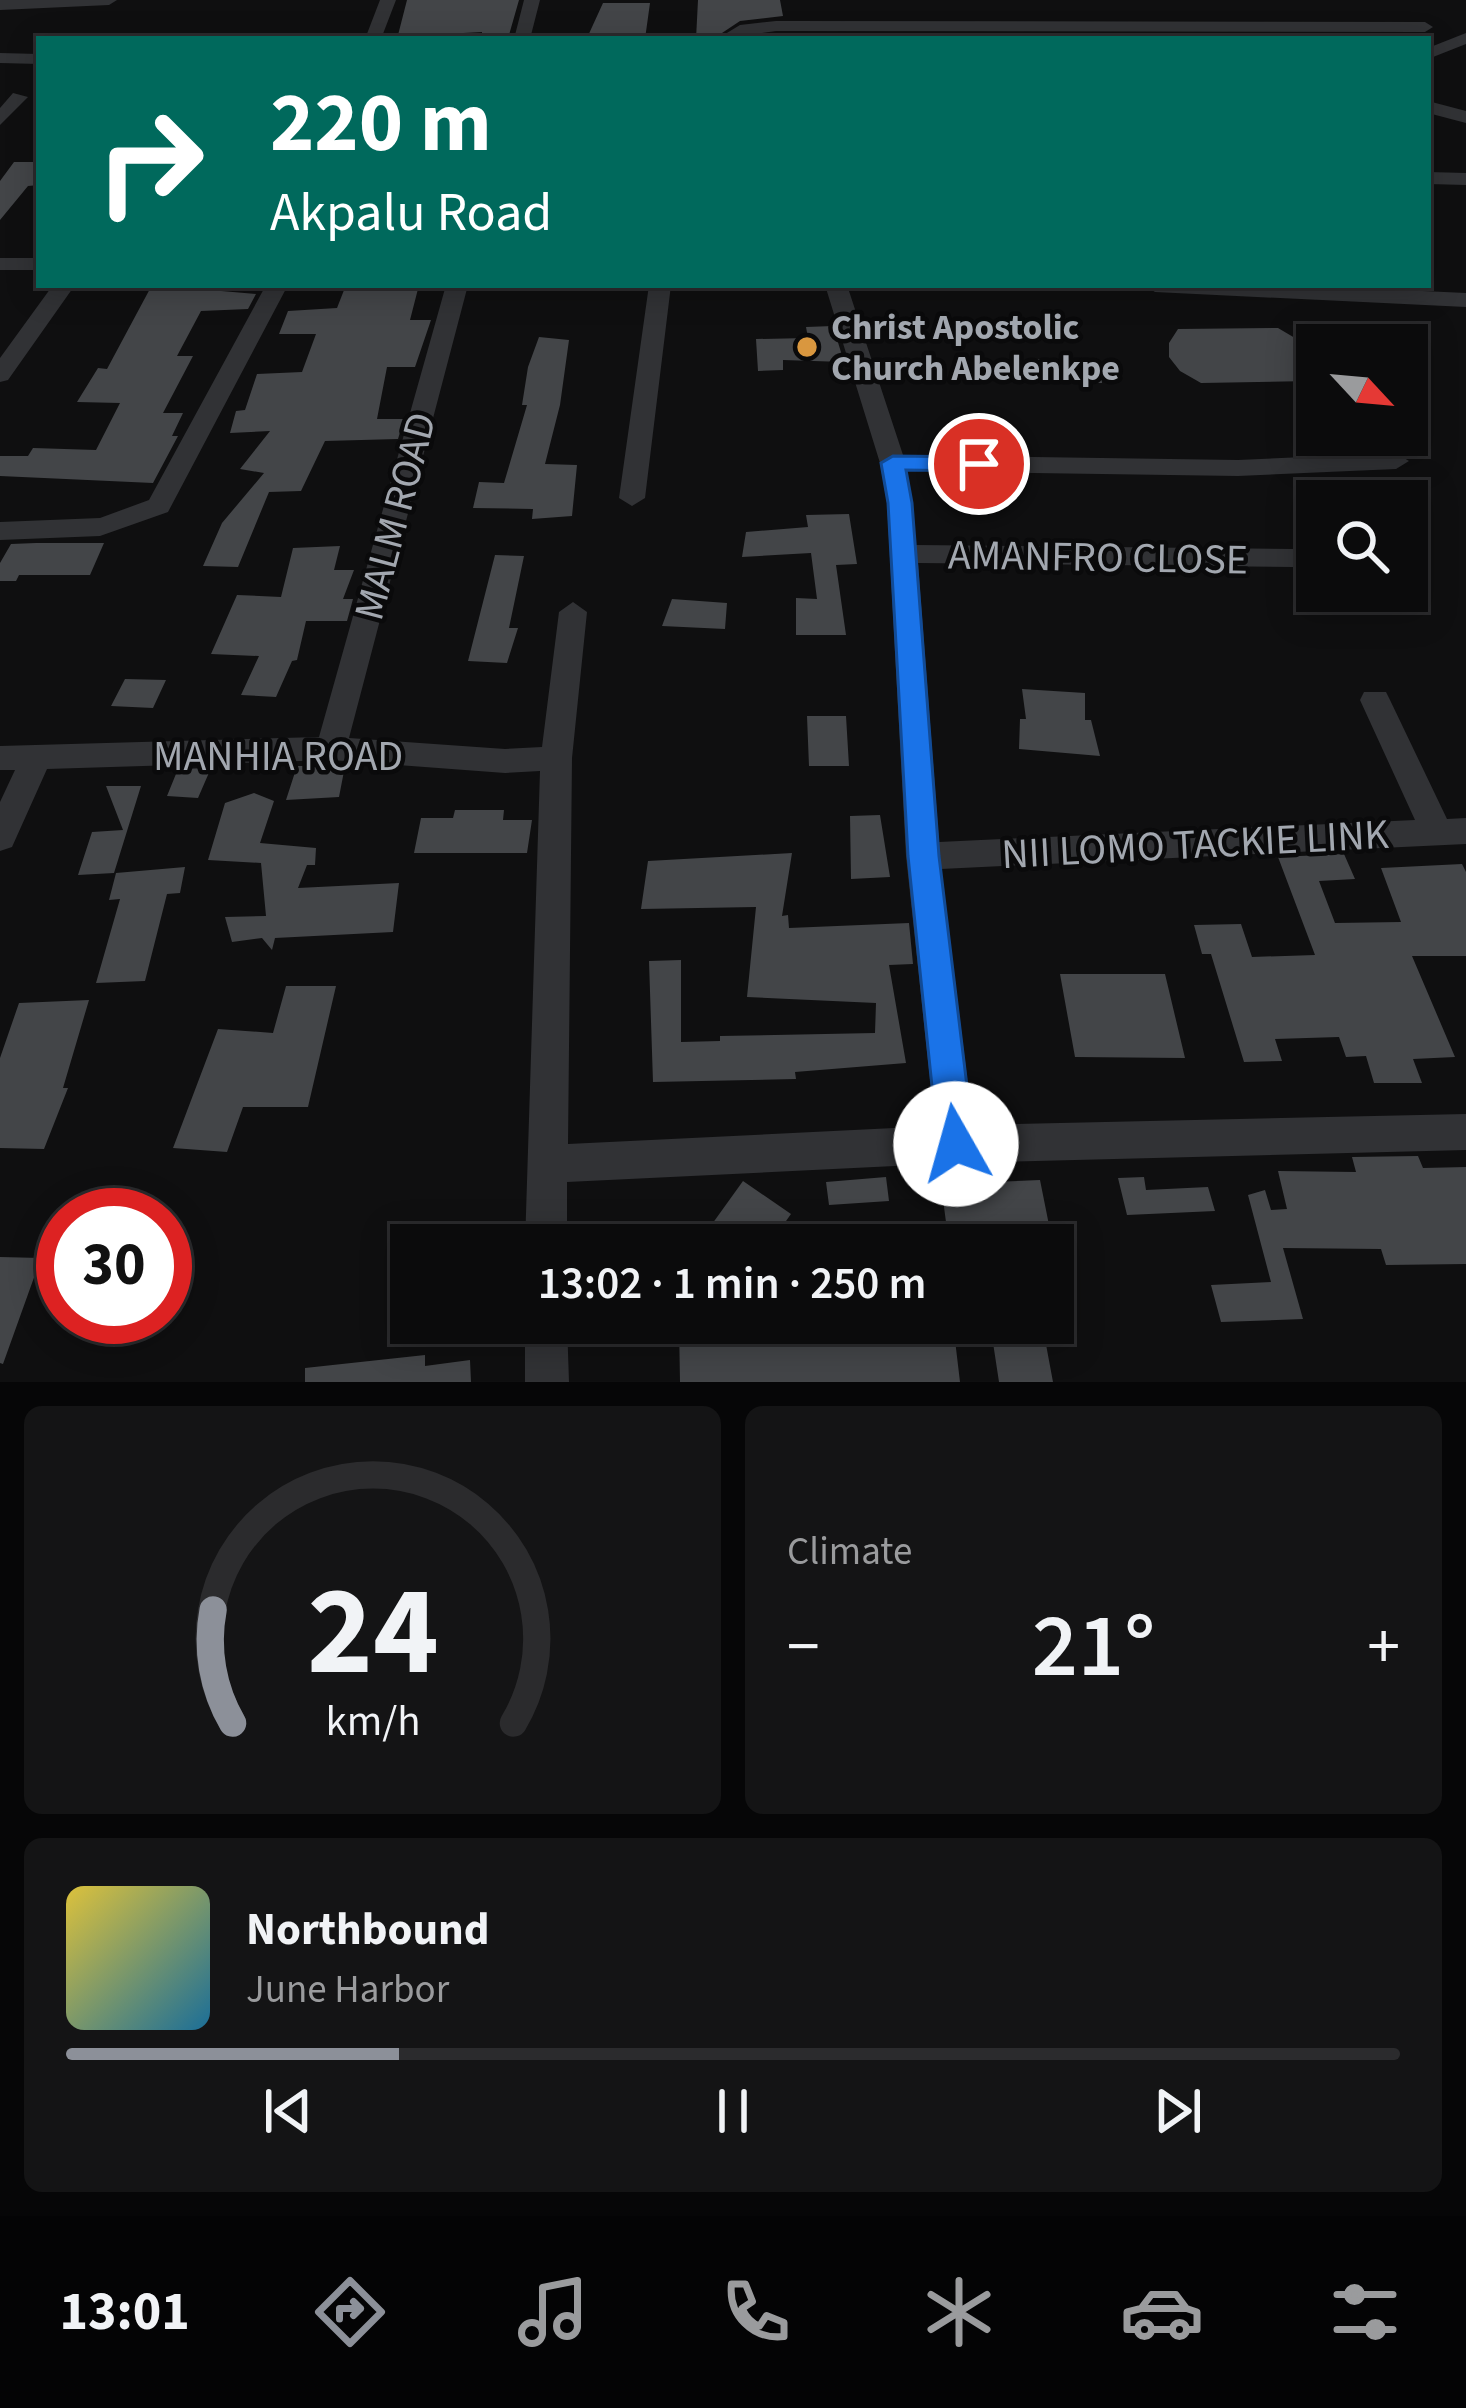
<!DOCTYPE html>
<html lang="en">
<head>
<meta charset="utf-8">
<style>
	body { margin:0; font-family:"Source Sans 3",sans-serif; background:#141415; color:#f1f3f6; height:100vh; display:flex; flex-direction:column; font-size:45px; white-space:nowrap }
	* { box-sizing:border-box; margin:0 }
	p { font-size:39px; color:#9a9b9d }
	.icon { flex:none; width:66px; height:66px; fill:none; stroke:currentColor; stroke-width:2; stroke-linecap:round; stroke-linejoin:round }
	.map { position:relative; height:1382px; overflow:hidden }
	.sheet { display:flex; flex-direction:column; gap:24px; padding:24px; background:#060607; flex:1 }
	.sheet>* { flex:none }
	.top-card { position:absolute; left:36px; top:36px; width:1395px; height:252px; border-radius:0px; box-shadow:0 6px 30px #0003,0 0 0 3px #2b2b2d; background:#00695c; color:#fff; overflow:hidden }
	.needle { width:78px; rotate:116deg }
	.controls { position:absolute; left:1296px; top:324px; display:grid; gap:24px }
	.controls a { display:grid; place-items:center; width:132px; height:132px; border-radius:0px; background:#0b0b0c; box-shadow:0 6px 30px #0003,0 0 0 3px #2b2b2d; font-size:60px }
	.speed { position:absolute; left:36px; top:1188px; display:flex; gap:24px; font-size:60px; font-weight:700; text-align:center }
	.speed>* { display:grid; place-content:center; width:156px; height:156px; border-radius:50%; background:#0b0b0c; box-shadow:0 6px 30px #0003,0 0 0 3px #2b2b2d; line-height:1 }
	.speed .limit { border:18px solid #d22; background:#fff; color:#111 }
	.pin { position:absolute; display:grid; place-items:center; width:102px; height:102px; color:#fff; margin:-51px; border:6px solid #fff; border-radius:50%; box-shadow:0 3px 12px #0007 }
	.me { position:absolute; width:132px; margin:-66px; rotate:353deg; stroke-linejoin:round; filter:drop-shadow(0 0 9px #0008) }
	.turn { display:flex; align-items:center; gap:42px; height:252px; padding:0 36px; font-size:54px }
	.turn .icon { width:156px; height:156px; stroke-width:2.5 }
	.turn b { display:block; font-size:84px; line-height:102px }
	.big { font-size:90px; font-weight:600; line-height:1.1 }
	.sheet .widget { flex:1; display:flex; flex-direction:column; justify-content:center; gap:18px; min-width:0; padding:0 42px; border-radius:18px; background:#141415 }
	.sheet .dial { align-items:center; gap:0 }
	.dial svg { height:312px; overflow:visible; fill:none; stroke:#2b2b2d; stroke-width:7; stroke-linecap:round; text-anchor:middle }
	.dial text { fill:#f1f3f6; stroke:none }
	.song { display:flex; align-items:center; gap:36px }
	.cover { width:144px; height:144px; border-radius:18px; background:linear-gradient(135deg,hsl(50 70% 55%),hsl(200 70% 35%)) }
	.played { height:12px; border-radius:6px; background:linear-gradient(90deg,#8c9099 25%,#2b2b2d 25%) }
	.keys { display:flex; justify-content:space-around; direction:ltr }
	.heat { display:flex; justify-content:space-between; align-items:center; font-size:66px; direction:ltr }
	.sheet .tiles { flex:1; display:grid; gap:24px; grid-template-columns:1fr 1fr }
	.widget:last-child { grid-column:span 2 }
	.trip { position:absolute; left:390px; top:1224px; width:684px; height:120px; border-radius:0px; background:#0b0b0c; box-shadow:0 6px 30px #0003,0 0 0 3px #2b2b2d; font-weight:600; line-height:120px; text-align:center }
	.menu { display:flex; height:192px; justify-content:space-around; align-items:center; background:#040405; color:#9a9b9d }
	.menu .icon { width:84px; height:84px }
	.menu .selected { color:#8c9099 }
	.menu b { font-size:54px; color:#f1f3f6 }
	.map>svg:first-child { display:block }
	.building { fill:#434548 }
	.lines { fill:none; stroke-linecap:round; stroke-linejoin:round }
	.minor { fill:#313235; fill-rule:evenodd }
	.route { fill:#1a73e8; stroke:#114b97; stroke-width:3 }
	.poi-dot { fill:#d9973f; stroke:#0a0a0b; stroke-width:4.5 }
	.labels { text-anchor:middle; stroke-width:9; stroke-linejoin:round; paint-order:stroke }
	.far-poi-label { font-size:36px; font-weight:bold; fill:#a2a7af; stroke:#0a0a0b; text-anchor:start }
	.street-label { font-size:42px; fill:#a2a7af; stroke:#0a0a0b }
</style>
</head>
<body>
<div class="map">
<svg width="1466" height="1382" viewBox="0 0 1466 1382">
	<rect width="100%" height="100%" fill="#0f0f10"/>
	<path class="building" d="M407,0h112l-10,35 -27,1v-4l-37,2 -1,5h-47z
		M698,0h82l3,16 -43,5 -27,18h-17z
		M603,3h47l-5,36 -58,-1z
		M14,162h25v23l-11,1 -28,34v-39z
		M152,285l104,9 -8,15 -47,2 -24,45h16l-30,57h20l-11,23h6l-25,47 -153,-7v-20h28l5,-8 63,2 24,-47 -43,-1 21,-34 9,1z
		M346,285h73l-9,35h21l-16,47h-28l-10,52h27l-6,20 -73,2 -24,50 -32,1 -31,75 -35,-1 19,-43 42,-50 -24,-4 30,-38 -40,2 6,-22 9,-1 12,-36 45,-2 14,-38h-37l9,-23 49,-3z
		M833,326l11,36 -61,-2v10l-25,1 -2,-32 52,-1 -2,-11z
		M1278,328l39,23v25l-6,5 -110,2 -21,-12 -11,-14v-14l9,-14z
		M539,337l30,3 -9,65 -15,59 32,1 -5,51 -40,3 1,-10 -60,-1 6,-26 25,1 23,-78h-5l6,-38z
		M1037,359l63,2 2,22 -66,-1z
		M849,514l8,50 -21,1 10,70h-50v-37l21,1 -6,-46 -69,4 4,-25 62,-5 -2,-12z
		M36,543h68l-14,32h-71l-3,6h-16v-18l11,-19z
		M340,546l-6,24h20l-11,29h10l-6,22h-41l-9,39 -5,1 -16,36 -35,-2 18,-39 -48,-2 26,-59 44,2 12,-49z
		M495,555l29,1 -15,72h9l-11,35 -39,-2z
		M672,599l55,4 -2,26 -63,-3z
		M125,679l41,1 -13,28 -42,-2z
		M1022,689l63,4v27h6l9,36 -81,-7 1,-30h6z
		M807,716h39l3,50h-40z
		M297,766h48l-6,31 -53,3z
		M211,768l-13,30 -31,-2 11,-27z
		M106,786h35l-27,87 -36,2 14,-43 31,-2z
		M254,793l20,8 -14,42 56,5 -1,17h-8l-9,23 101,-5 -6,49 -118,6 -3,12 -10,-12 -30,4 -7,-25 41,-1 -5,-53 -53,-3 17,-57z
		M455,810h49l-1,10h29l-5,33h-113l7,-35h32z
		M880,815l10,62 -39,2 -1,-63z
		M792,853l-10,63 6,-1 1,13 120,-5 4,41 -24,1 17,98 -111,9 1,7 -143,3 -4,-121 32,-1v82l39,-1v-5l155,-3 1,-30 -129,-6 9,-90 -115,2 7,-48z
		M1344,854l11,25 -36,2 16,42 66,-1 -20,-54 81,-4 4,8v84h-54l43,101 -42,2 9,24h-48l-8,-27 -20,1 -7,-20 -64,2 7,22 -38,1 -33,-108h-9l-8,-29 47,-1 11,33 63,-2 -37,-98z
		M185,867l-5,26 -13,1 -22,87 -49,2 24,-84 -11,1 7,-27z
		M1060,974h105l20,84 -110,-1z
		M286,986h50l-28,121h-65l-16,45 -54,-4 45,-119 55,4z
		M89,1000l-26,88h5l-24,61 -44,-1v-90l19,-55z
		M1418,1156l5,12 43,-1v97l-80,1 -5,-16 -98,-1 20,71 -82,3 -10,-37 60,-3 -23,-87 17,-5 6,20 16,-1 -9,-38 78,1 -4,-15z
		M886,1177l3,24 -60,4 -3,-23z
		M1144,1177l2,13 62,-3 7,24 -88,4 -9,-37z
		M1040,1180l13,65h-104l-8,-61z
		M743,1181l48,33 -22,31h-72z
		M0,1257l41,1 -38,106 -3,-1z
		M717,1323v9l50,-3v-6h186l7,59h-280l-1,-57z
		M990,1323h52l11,59h-54z
		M425,1355v11l45,-6 1,22h-166v-14z"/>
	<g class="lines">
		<path class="minor" d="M0,0h117l-8,5 -109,5z
			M380,0h16l-15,39h-16z
			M524,0h16l-10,39h-16z
			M776,21l649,1 8,5 -8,5 -649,-1 -59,8 23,-14z
			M1466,33v11l-38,15v-11z
			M0,53l39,1v10l-39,-1z
			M13,93l15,4 -28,28v-17z
			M1428,101l38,10v12l-38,-10z
			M1428,172l38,1v12l-38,-1z
			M0,258h39v12h-39z
			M53,285h22l-67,95 -8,2v-24z
			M266,285h22l-120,227 -68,24 -100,4v-18l100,-4 49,-18z
			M446,285h22l-119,453 156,11 37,-2 17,-135 14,-10 14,10 -15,146 -4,386 367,-18 -29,-270 -19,-353 -7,-40 -55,-178h22l56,170 335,5 158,-7 13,8 -13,8 -158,7 -331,-5 9,74 377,4 14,9 -14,9 -375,-4 21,279 476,-22 -55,-120 4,-8h22l4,8 57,119 19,-1v26l-525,25 32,256 493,-11v36l-510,13 -389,19v63h-42l15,-474 -35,2 -174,-13 -284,9 -35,78 -12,4v-49l15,-32h-15v-24l319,-9z
			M649,285h22l-26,213 -13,8 -13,-8z
			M1144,285h148l174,8v14l-311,-15z
			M525,1323h42l2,59h-44z"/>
	</g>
	<path class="route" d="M893,456l86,1 12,7 -12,7 -73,-1 6,33 27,353 35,288 -6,12 -12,5 -13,-5 -5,-12 -30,-288 -20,-353 -7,-40z"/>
	<circle class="poi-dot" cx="807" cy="347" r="12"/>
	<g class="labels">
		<g class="far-poi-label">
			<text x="831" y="339">Christ Apostolic<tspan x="831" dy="41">Church Abelenkpe</tspan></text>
		</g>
		<g class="street-label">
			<text transform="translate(394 516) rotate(-75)" y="15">MALM ROAD</text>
			<text transform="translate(1098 556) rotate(1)" y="15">AMANFRO CLOSE</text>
			<text x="278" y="770">MANHIA ROAD</text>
			<text transform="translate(1195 843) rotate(-3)" y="15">NII LOMO TACKIE LINK</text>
		</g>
	</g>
</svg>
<div class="controls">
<a><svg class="needle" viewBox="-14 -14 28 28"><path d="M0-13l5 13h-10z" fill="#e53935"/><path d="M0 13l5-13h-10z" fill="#9a9b9d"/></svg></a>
<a><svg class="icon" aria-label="search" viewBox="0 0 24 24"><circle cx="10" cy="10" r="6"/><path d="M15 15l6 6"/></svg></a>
</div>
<div class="speed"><div class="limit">30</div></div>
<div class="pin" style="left:979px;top:464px;background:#d93025"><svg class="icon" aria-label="arrive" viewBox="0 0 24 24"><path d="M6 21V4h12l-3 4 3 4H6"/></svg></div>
<svg class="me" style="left:956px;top:1144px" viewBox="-20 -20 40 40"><circle r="19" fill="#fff"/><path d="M0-13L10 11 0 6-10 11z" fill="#1a73e8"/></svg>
<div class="trip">13:02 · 1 min · 250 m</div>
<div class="top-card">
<div class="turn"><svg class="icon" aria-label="right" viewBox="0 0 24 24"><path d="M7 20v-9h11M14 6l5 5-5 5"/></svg><div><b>220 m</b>Akpalu Road</div></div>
</div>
</div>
<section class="sheet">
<div class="tiles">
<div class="widget dial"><svg viewBox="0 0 100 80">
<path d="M14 69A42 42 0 1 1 86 69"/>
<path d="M14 69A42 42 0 0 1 9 40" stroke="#8c9099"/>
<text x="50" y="56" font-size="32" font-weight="700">24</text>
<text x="50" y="72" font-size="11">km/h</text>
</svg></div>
<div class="widget"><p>Climate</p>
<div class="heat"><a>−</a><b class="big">21°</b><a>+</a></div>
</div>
<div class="widget">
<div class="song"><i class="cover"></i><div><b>Northbound</b><p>June Harbor</p></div></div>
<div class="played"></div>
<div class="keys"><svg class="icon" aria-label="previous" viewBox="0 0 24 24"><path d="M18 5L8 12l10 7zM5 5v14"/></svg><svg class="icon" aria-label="pause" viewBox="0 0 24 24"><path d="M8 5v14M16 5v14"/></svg><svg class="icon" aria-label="next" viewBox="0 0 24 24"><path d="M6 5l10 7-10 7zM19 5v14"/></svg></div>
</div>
</div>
</section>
<nav class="menu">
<b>13:01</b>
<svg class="icon selected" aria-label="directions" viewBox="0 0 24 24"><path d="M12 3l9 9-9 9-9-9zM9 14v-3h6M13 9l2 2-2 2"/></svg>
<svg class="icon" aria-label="music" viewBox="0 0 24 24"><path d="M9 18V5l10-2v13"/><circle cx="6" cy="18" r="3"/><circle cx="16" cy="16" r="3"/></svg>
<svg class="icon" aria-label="phone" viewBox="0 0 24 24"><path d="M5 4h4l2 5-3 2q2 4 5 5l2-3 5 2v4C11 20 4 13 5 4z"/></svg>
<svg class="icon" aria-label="climate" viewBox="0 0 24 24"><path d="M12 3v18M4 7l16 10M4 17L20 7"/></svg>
<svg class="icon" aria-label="car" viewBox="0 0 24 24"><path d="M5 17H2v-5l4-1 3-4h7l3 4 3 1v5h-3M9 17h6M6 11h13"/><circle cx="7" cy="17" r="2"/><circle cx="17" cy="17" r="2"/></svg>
<svg class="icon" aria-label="filters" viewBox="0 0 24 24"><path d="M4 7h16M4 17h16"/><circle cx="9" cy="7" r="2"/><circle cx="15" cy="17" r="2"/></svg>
</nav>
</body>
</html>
